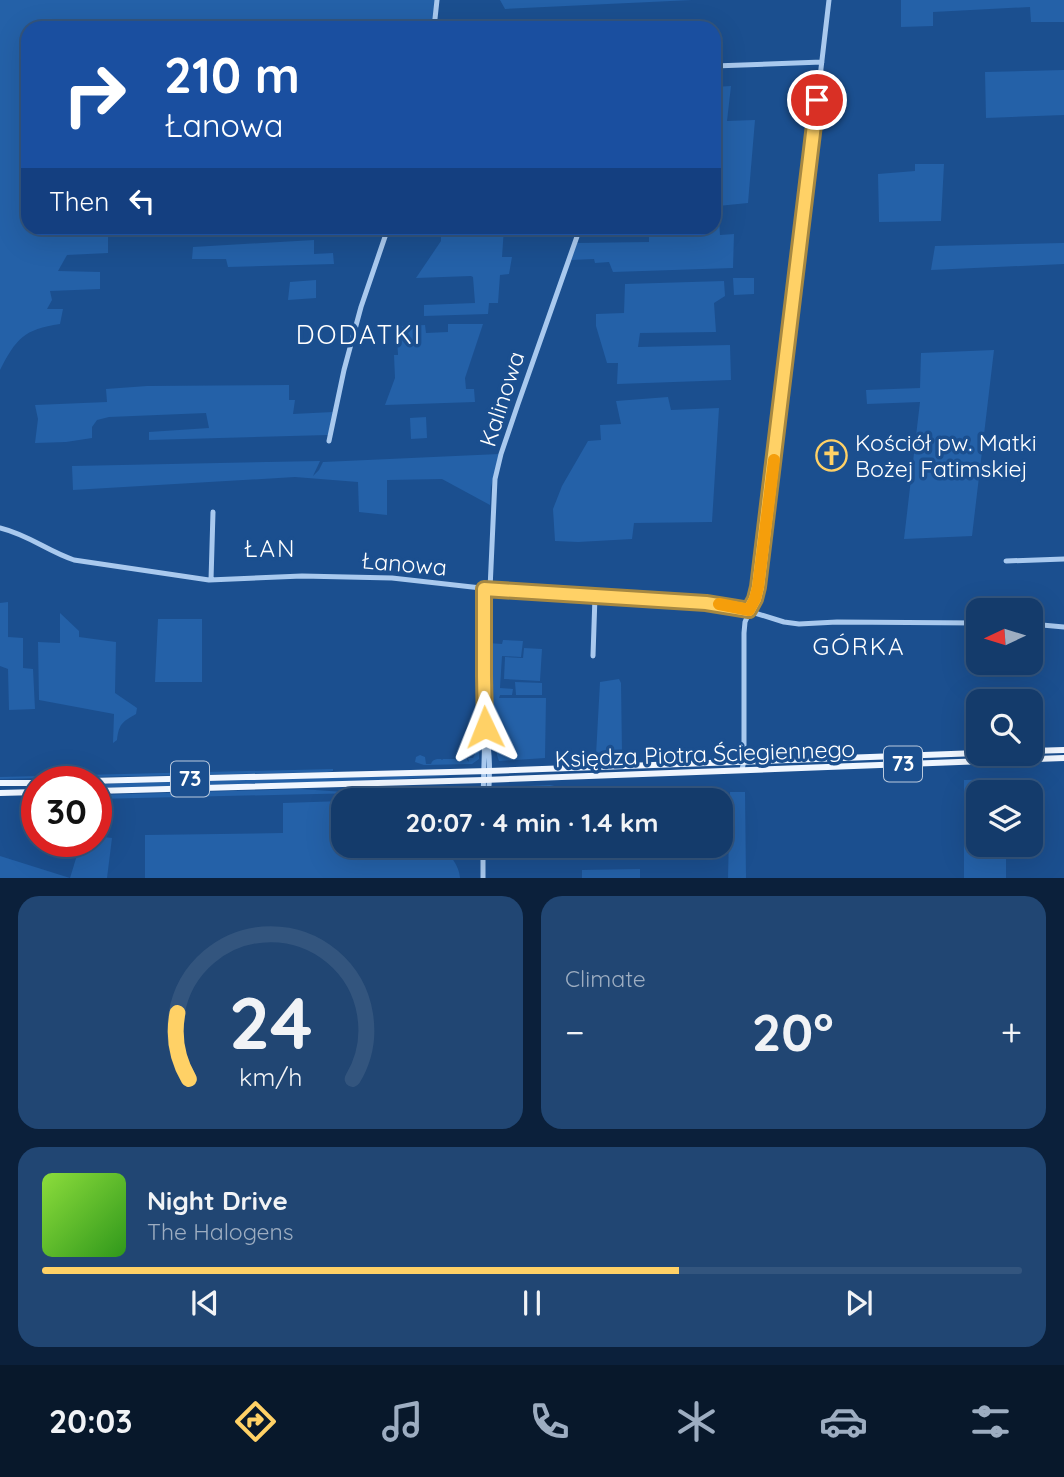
<!DOCTYPE html>
<html lang="en">
<head>
<meta charset="utf-8">
<style>
	body { margin:0; font-family:Quicksand,sans-serif; background:#214673; color:#f1f3f6; height:100vh; display:flex; flex-direction:column; font-size:26px; white-space:nowrap }
	* { box-sizing:border-box; margin:0 }
	p { font-size:23px; color:#9dadc1 }
	.icon { flex:none; width:38px; height:38px; fill:none; stroke:currentColor; stroke-width:2; stroke-linecap:round; stroke-linejoin:round }
	.map { position:relative; height:878px; overflow:hidden }
	.panel { display:flex; flex-direction:column; gap:18px; padding:18px; background:#0b203b; flex:1 }
	.panel>* { flex:none }
	.hud { position:absolute; left:21px; top:21px; width:700px; height:214px; border-radius:21px; box-shadow:0 7px 28px #0002,0 0 0 2px #33557e; background:#1a4fa0; color:#fff; overflow:hidden }
	.needle { width:46px; rotate:266deg }
	.buttons { position:absolute; left:966px; top:598px; display:grid; gap:14px }
	.buttons a { display:grid; place-items:center; width:77px; height:77px; border-radius:14px; background:#143b6b; box-shadow:0 7px 28px #0002,0 0 0 2px #33557e; font-size:35px }
	.speed { position:absolute; left:21px; top:766px; display:flex; gap:14px; font-size:35px; font-weight:700; text-align:center }
	.speed>* { display:grid; place-content:center; width:91px; height:91px; border-radius:50%; background:#143b6b; box-shadow:0 7px 28px #0002,0 0 0 2px #33557e; line-height:1 }
	.speed .limit { border:10px solid #d22; background:#fff; color:#111 }
	.pin { position:absolute; display:grid; place-items:center; width:60px; height:60px; color:#fff; margin:-30px; border:4px solid #fff; border-radius:50%; box-shadow:0 2px 7px #0007 }
	.me { position:absolute; width:77px; margin:-38px; rotate:358deg; stroke-linejoin:round; filter:drop-shadow(0 0 5px #0008) }
	.turn { display:flex; align-items:center; gap:24px; height:147px; padding:0 28px; font-size:32px }
	.turn .icon { width:91px; height:91px; stroke-width:2.5 }
	.turn b { display:block; font-size:49px; line-height:60px }
	.then { display:flex; align-items:center; height:66px; padding:0 28px; background:#0003; gap:14px; font-size:26px }
	.big { font-size:52px; font-weight:700; line-height:1.1 }
	.panel .card { flex:1; display:flex; flex-direction:column; justify-content:center; gap:10px; min-width:0; padding:0 24px; border-radius:21px; background:#214673 }
	.panel .dial { align-items:center; gap:0 }
	.dial svg { height:182px; overflow:visible; fill:none; stroke:#33557e; stroke-width:7; stroke-linecap:round; text-anchor:middle }
	.dial text { fill:#f1f3f6; stroke:none }
	.song { display:flex; align-items:center; gap:21px }
	.cover { width:84px; height:84px; border-radius:10px; background:linear-gradient(135deg,hsl(90 70% 55%),hsl(110 70% 35%)) }
	.played { height:7px; border-radius:4px; background:linear-gradient(90deg,#ffd166 65%,#33557e 65%) }
	.keys { display:flex; justify-content:space-around; direction:ltr }
	.heat { display:flex; justify-content:space-between; align-items:center; font-size:38px; direction:ltr }
	.panel .tiles { flex:1; display:grid; gap:18px; grid-template-columns:1fr 1fr }
	.card:last-child { grid-column:span 2 }
	.trip { position:absolute; left:331px; top:788px; width:402px; height:70px; border-radius:21px; background:#143b6b; box-shadow:0 7px 28px #0002,0 0 0 2px #33557e; font-weight:700; line-height:70px; text-align:center }
	.dock { display:flex; height:112px; justify-content:space-around; align-items:center; background:#08182b; color:#9dadc1 }
	.dock .icon { width:49px; height:49px }
	.dock .on { color:#ffd166 }
	.dock b { font-size:32px; color:#f1f3f6 }
	.map>svg:first-child { display:block }
	.green { fill:#2461a8 }
	.lines { fill:none; stroke-linecap:round; stroke-linejoin:round }
	.minor { stroke:#a9c9ee; stroke-width:5 }
	.major { stroke:#f0f6ff; stroke-width:6 }
	.route-casing { stroke:#a68842; stroke-width:18 }
	.route { stroke:#ffd166; stroke-width:12 }
	.slow { stroke:#f59e0b; stroke-width:12 }
	.labels { text-anchor:middle; stroke-width:7; stroke-linejoin:round; paint-order:stroke }
	.shield { fill:#1b4f8f; stroke:#bbcadd; stroke-width:2 }
	.shield-label { font-size:21px; font-weight:bold; fill:#fff }
	.street-label { font-size:23px; fill:#fff; stroke:#1b4f8f }
	.poi-label { font-size:23px; fill:#fff; stroke:#1b4f8f; text-anchor:start }
	.neighbourhood-label { font-size:24px; letter-spacing:2px; fill:#fff; stroke:#1b4f8f }
	.quarter-label { font-size:26px; letter-spacing:2px; fill:#fff; stroke:#1b4f8f }
</style>
</head>
<body>
<div class="map">
<svg width="1064" height="879" viewBox="0 0 1064 879">
	<rect width="100%" height="100%" fill="#1b4f8f"/>
	<path class="green" d="M0,0h435l-3,28h-404v200h80v25l-41,2 -9,16 42,1v17l-50,2 2,9 -5,9h16l-3,15c-36,5 -44,15 -60,46z
		M500,0h192l-187,9z
		M901,0h163v22h-33l-1,-15 -97,5v14l-32,1z
		M1064,70v45l-78,3 -1,-46z
		M731,86l-4,35 28,-1 -7,83 -30,3 2,29 14,-1 -1,34 -120,4 -4,-10 -14,1 -1,-4 -23,1 6,-17 72,-1v-14h65v-65l8,-1 -1,-13h-7v-62z
		M915,164h29l-3,57 -62,1 -1,-48 37,-3z
		M441,228h90h-27l-2,29h10l-3,17 -9,1 -2,28h-9l-1,11 -64,2v-11l51,-2 -2,-26 -2,-1 -55,2 25,-37z
		M314,240v14l19,-1 1,11 -106,3 -2,-8h-34l1,-12z
		M1064,243v21l-133,6 4,-24z
		M733,278h21v16l-20,1z
		M316,280v18l-28,2 2,-18z
		M724,281l1,15 -11,7 2,29 -76,1 -2,14 92,-2 1,35 -114,4 1,-21h-11l-11,-37v-12l28,-1 1,-29z
		M448,324h35l-18,54 1,11h8l1,13 -90,3 10,-27 -1,-23h4l-1,-19 4,-10 24,-1 1,8 22,-1z
		M994,350l-22,186 -68,3 16,-137 -53,2 -1,-14 54,-2 1,-35z
		M289,385v15h6l-2,14 40,-2 -5,23 -179,5v-8l60,-4 -3,-15 -97,4 -12,3 -5,7v11l-26,4 -31,1 3,-24 -3,-14 72,-3 -1,-13 41,-3z
		M668,397l3,13 48,-2 -7,114 -78,1 -2,16 -54,3 -23,-1 -2,-32 9,-23 26,-45 13,-1 -1,-15 21,-1 -5,-23z
		M426,417l1,21 -16,1 -1,-21z
		M499,454l-8,33 -1,18 -48,-26 -55,1v35l-28,-3 -1,-30 -63,-5 -222,13 -1,-24 248,-5 -7,15 6,-6 4,-8z
		M8,602v35l15,1v30l10,1 2,40 -26,1 -1,-41 -8,-3v-63z
		M60,613l19,18v6l37,5 -1,51 22,15 -1,6c-14,8 -17,10 -19,26l-4,3 1,-29 -75,-14 -1,-58 22,1z
		M158,619h44v63h-47z
		M503,640l20,1 -2,16 -19,-1 -2,32 13,1 -1,6h-12l-1,3h47l-1,60 -46,3 -2,-6 -9,-82v-30l14,1z
		M524,648l18,1 -2,32 -36,-2 1,-22 18,1z
		M619,679l2,4 1,70 -26,2 4,-73z
		M515,682l27,1v12h-26z
		M477,702l3,3 -1,54 -7,5 -48,1 -9,-3 1,-5 4,-2 5,2 1,7h5c2,-5 5,-5 10,-5l1,1 1,-1h12l3,2 3,-1 -1,-2h7v2l2,2 -1,-4h5l2,-4v-50z
		M333,769v2l-6,1 -327,7v-2z
		M471,774l-85,6 -290,8v-4z
		M1006,779v14h-28v52h28v33h-42v-98z
		M471,785l-29,1 -12,3v2l-63,2 -1,-2 -30,-2z
		M550,785l9,2v5l-4,4 -49,-3 -3,2v4l-12,1 2,-8 7,-5z
		M301,789l58,4 -263,6v-4z
		M730,792h15l1,86h-18z
		M343,801v44h98c9,10 18,20 19,33h-315v-43l138,-2v-30z
		M96,836l16,2 -5,40h-107v-22l70,22 11,-36h15z
		M640,869v9h-58v-8z"/>
	<g class="lines">
		<path class="minor" d="M434,28l3,-28
			M714,66l108,-4
			M329,441l15,-71 17,-63 27,-79
			M0,528c29,7 47,23 74,32l135,20 93,-4 90,2 98,11 216,14 26,3 52,16 15,2 38,-2 141,1
			M1006,561l58,-2
			M211,580l2,-68
			M490,589l5,-110 6,-25 17,-50 62,-176
			M1031,624l33,3
			M593,656l2,-60
			M486,734c5,21 4,44 2,66
			M742,770l2,-10v-127l1,-11 10,-23 3,-12 21,-159 50,-428
			M483,800l2,-73 -1,-138
			M483,879v-34"/>
		<path class="major" d="M1031,751l33,-1
			M50,782l439,-11 489,-18
			M0,783h37
			M96,791l388,-11 580,-22
			M0,793l37,-1"/>
	</g>
	<g class="lines">
		<defs>
			<path id="route" d="M485,727l-1,-51v-87l222,14 43,7 6,-11 3,-12 59,-487"/>
		</defs>
		<use href="#route" class="route-casing"/>
		<use href="#route" class="route"/>
		<path class="slow" d="M719,604l30,6 6,-11 3,-12 16,-127"/>
	</g>
	<defs>
		<symbol id="church-ring" viewBox="-11 -11 22 22"><circle r="9.5" fill="#1b4f8f" stroke="#ffd166" stroke-width="1.5"/><path d="M-1.2-6h2.4v3.5h3.3v2.4h-3.3V6h-2.4V-.1h-3.3v-2.4h3.3Z" fill="#ffd166"/></symbol>
	</defs>
	<g fill-rule="evenodd">
		<use href="#church-ring" x="814" y="438" width="35" height="35"/>
	</g>
	<g class="labels">
		<g class="shield">
			<rect x="884" y="746.5" width="38" height="35" rx="5"/>
			<rect x="171" y="761.5" width="38" height="35" rx="5"/>
		</g>
		<g class="shield-label">
			<text x="903" y="771">73</text>
			<text x="190" y="786">73</text>
		</g>
		<g class="street-label">
			<text transform="translate(502 399) rotate(-72)" y="8">Kalinowa</text>
			<text transform="translate(404 564) rotate(5)" y="8">Łanowa</text>
			<text transform="translate(705 754) rotate(-2)" y="8">Księdza Piotra Ściegiennego</text>
		</g>
		<g class="poi-label">
			<text x="855" y="451">Kościół pw. Matki<tspan x="855" dy="26">Bożej Fatimskiej</tspan></text>
		</g>
		<g class="neighbourhood-label">
			<text x="270" y="557">ŁAN</text>
			<text x="859" y="655">GÓRKA</text>
		</g>
		<g class="quarter-label">
			<text x="359" y="344">DODATKI</text>
		</g>
	</g>
</svg>
<div class="buttons">
<a><svg class="needle" viewBox="-14 -14 28 28"><path d="M0-13l5 13h-10z" fill="#e53935"/><path d="M0 13l5-13h-10z" fill="#9dadc1"/></svg></a>
<a><svg class="icon" aria-label="search" viewBox="0 0 24 24"><circle cx="10" cy="10" r="6"/><path d="M15 15l6 6"/></svg></a>
<a><svg class="icon" aria-label="layers" viewBox="0 0 24 24"><path d="M12 4l9 5-9 5-9-5zM3 14l9 5 9-5"/></svg></a>
</div>
<div class="speed"><div class="limit">30</div></div>
<div class="pin" style="left:817px;top:100px;background:#d93025"><svg class="icon" aria-label="arrive" viewBox="0 0 24 24"><path d="M6 21V4h12l-3 4 3 4H6"/></svg></div>
<svg class="me" style="left:485px;top:727px" viewBox="-20 -20 40 40"><path d="M0-17L14 15 0 8-14 15z" fill="#ffd166" stroke="#fff" stroke-width="4"/></svg>
<div class="trip">20:07 · 4 min · 1.4 km</div>
<div class="hud">
<div class="turn"><svg class="icon" aria-label="right" viewBox="0 0 24 24"><path d="M7 20v-9h11M14 6l5 5-5 5"/></svg><div><b>210 m</b>Łanowa</div></div>
<div class="then">Then<svg class="icon" aria-label="left" viewBox="0 0 24 24"><path d="M17 20v-9H6M10 6l-5 5 5 5"/></svg></div>
</div>
</div>
<section class="panel">
<div class="tiles">
<div class="card dial"><svg viewBox="0 0 100 80">
<path d="M14 69A42 42 0 1 1 86 69"/>
<path d="M14 69A42 42 0 0 1 9 40" stroke="#ffd166"/>
<text x="50" y="56" font-size="32" font-weight="700">24</text>
<text x="50" y="72" font-size="11">km/h</text>
</svg></div>
<div class="card"><p>Climate</p>
<div class="heat"><a>−</a><b class="big">20°</b><a>+</a></div>
</div>
<div class="card">
<div class="song"><i class="cover"></i><div><b>Night Drive</b><p>The Halogens</p></div></div>
<div class="played"></div>
<div class="keys"><svg class="icon" aria-label="previous" viewBox="0 0 24 24"><path d="M18 5L8 12l10 7zM5 5v14"/></svg><svg class="icon" aria-label="pause" viewBox="0 0 24 24"><path d="M8 5v14M16 5v14"/></svg><svg class="icon" aria-label="next" viewBox="0 0 24 24"><path d="M6 5l10 7-10 7zM19 5v14"/></svg></div>
</div>
</div>
</section>
<nav class="dock">
<b>20:03</b>
<svg class="icon on" aria-label="directions" viewBox="0 0 24 24"><path d="M12 3l9 9-9 9-9-9zM9 14v-3h6M13 9l2 2-2 2"/></svg>
<svg class="icon" aria-label="music" viewBox="0 0 24 24"><path d="M9 18V5l10-2v13"/><circle cx="6" cy="18" r="3"/><circle cx="16" cy="16" r="3"/></svg>
<svg class="icon" aria-label="phone" viewBox="0 0 24 24"><path d="M5 4h4l2 5-3 2q2 4 5 5l2-3 5 2v4C11 20 4 13 5 4z"/></svg>
<svg class="icon" aria-label="climate" viewBox="0 0 24 24"><path d="M12 3v18M4 7l16 10M4 17L20 7"/></svg>
<svg class="icon" aria-label="car" viewBox="0 0 24 24"><path d="M5 17H2v-5l4-1 3-4h7l3 4 3 1v5h-3M9 17h6M6 11h13"/><circle cx="7" cy="17" r="2"/><circle cx="17" cy="17" r="2"/></svg>
<svg class="icon" aria-label="filters" viewBox="0 0 24 24"><path d="M4 7h16M4 17h16"/><circle cx="9" cy="7" r="2"/><circle cx="15" cy="17" r="2"/></svg>
</nav>
</body>
</html>
